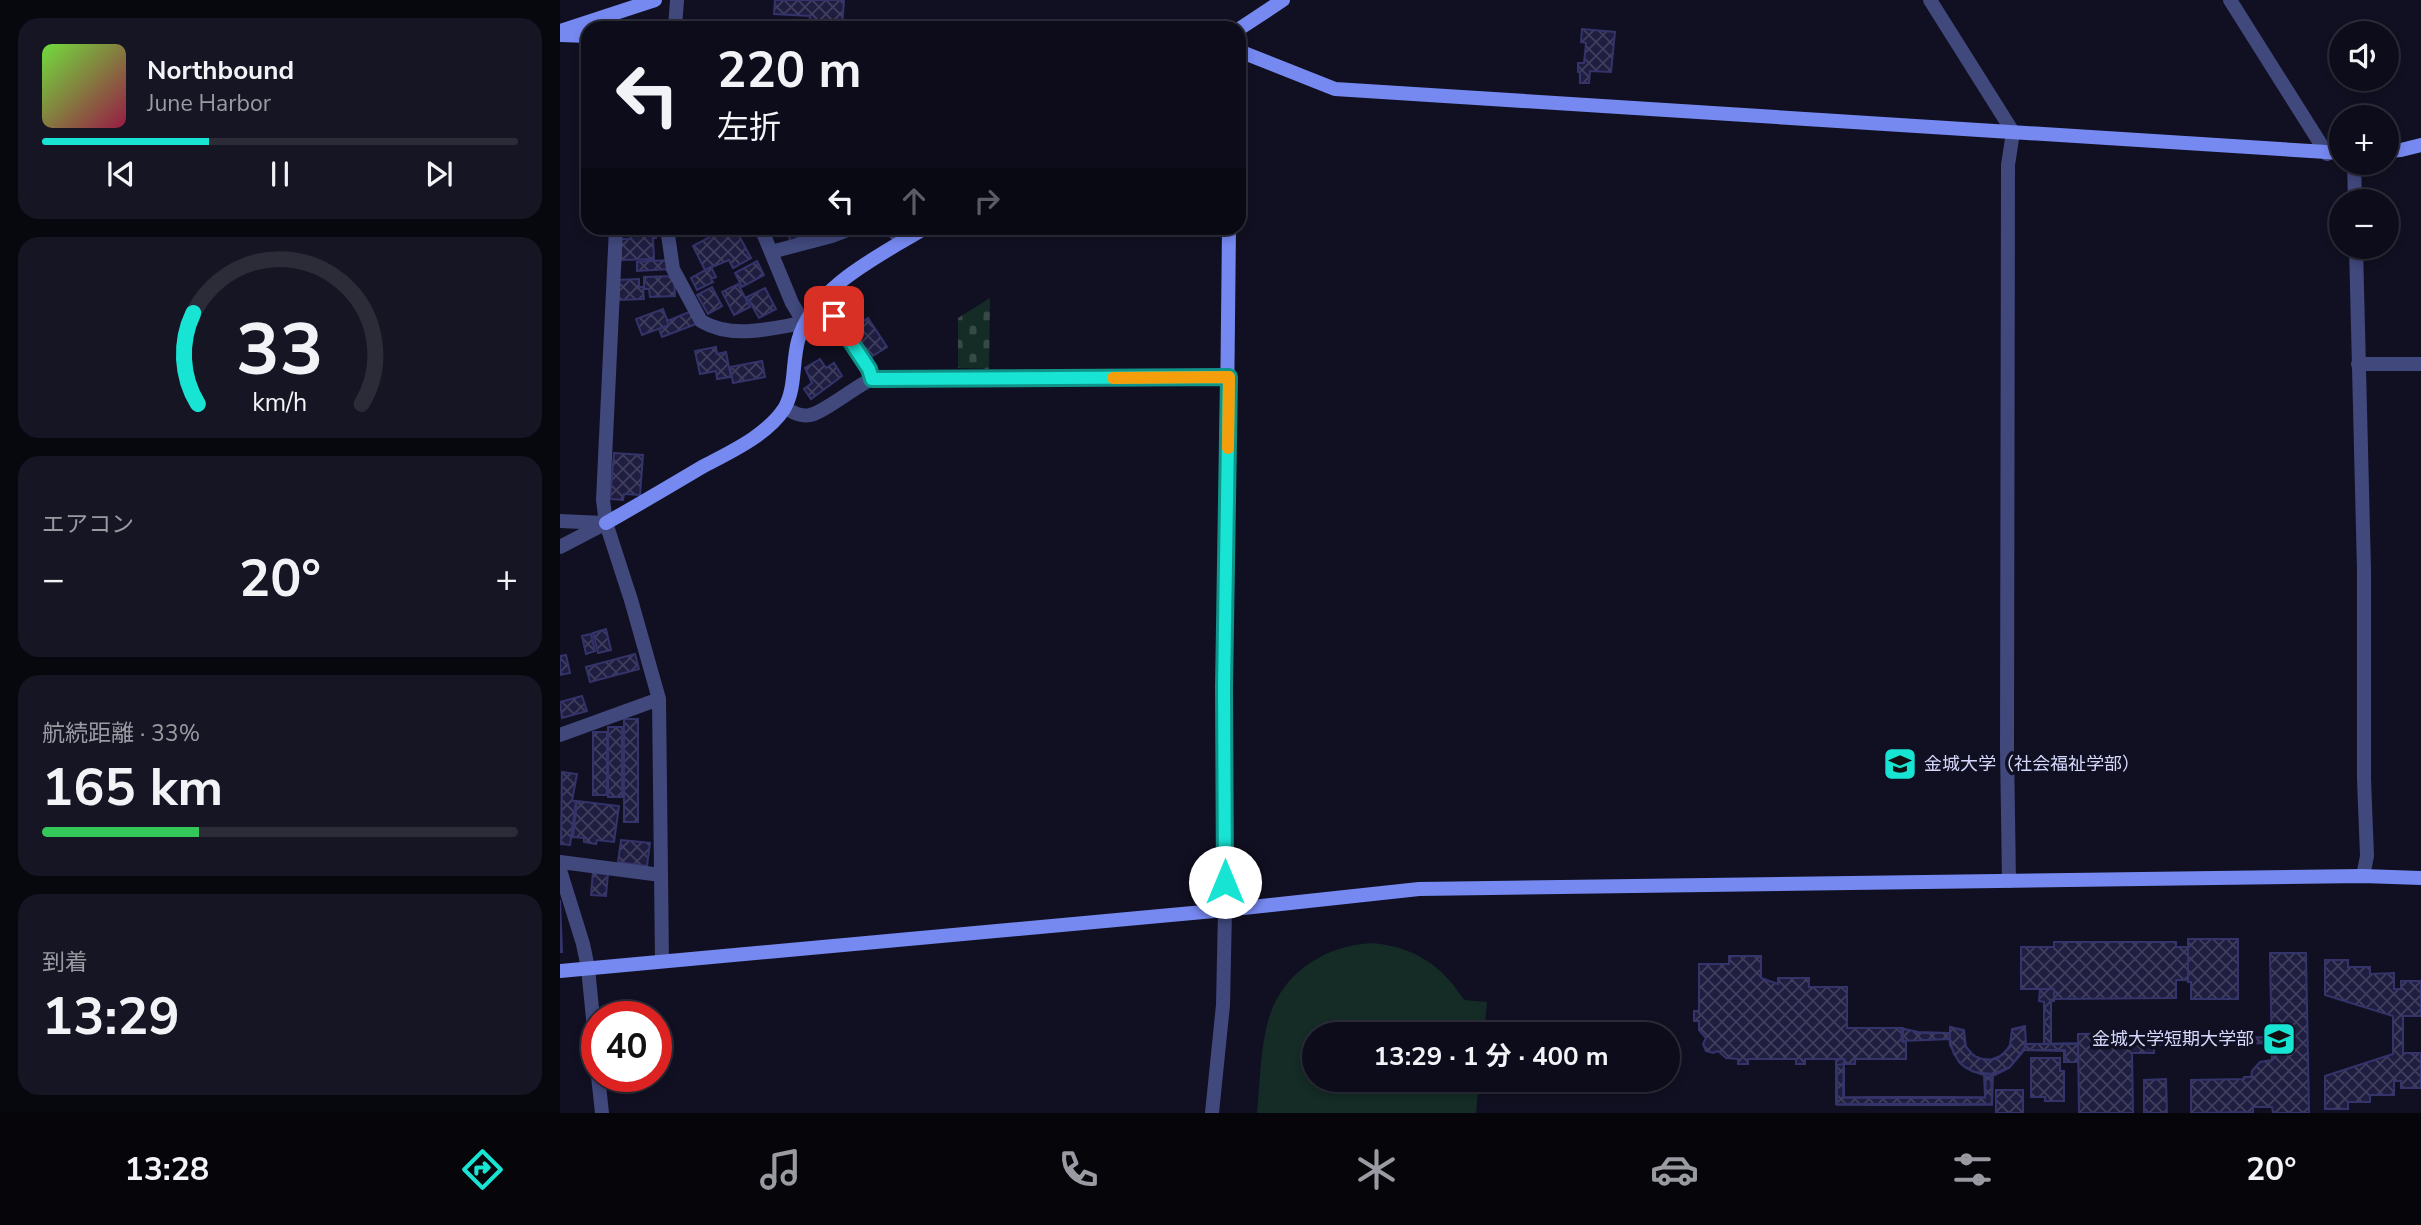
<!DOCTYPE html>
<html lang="ja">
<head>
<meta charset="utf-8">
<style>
	body { margin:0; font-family:"Nunito Sans","Noto Sans JP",sans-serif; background:#151523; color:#f1f3f6; height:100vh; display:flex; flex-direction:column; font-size:26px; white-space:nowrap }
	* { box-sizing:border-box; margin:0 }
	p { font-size:23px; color:#9a9ba2 }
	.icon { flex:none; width:38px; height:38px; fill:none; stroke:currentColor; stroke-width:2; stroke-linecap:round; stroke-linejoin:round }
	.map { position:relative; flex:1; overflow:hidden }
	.panel { display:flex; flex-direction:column; gap:18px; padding:18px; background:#07070e; width:560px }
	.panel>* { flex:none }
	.hud { position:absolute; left:21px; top:21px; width:665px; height:214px; border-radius:21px; box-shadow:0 4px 10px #0003,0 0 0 2px #2c2c39; background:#0c0c1a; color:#f1f3f6; overflow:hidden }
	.fabs { position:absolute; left:1769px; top:21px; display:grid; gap:14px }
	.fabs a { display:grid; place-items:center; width:70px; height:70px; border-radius:50%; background:#0c0c1a; box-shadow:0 4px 10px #0003,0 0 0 2px #2c2c39; font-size:35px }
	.speed { position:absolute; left:21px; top:1001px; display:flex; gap:14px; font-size:35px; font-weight:700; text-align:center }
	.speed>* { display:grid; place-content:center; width:91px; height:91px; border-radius:50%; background:#0c0c1a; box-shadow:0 4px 10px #0003,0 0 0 2px #2c2c39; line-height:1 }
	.speed .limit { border:10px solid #d22; background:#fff; color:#111 }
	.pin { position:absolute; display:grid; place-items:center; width:60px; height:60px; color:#fff; margin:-30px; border-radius:14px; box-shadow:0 4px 10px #0006 }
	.me { position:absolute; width:77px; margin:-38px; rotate:0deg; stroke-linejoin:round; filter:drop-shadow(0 0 5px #0008) }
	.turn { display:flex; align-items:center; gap:24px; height:147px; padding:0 21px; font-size:32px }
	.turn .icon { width:91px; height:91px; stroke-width:2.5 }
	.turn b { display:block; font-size:49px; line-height:60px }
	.lanes { display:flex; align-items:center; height:66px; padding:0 21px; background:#0003; justify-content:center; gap:35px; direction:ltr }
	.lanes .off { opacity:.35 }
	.big { font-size:52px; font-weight:700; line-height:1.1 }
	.panel .tile { flex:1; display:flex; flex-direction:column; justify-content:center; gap:10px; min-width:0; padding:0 24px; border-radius:21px; background:#151523 }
	.panel .dial { align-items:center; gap:0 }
	.dial svg { height:182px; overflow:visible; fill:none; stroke:#2c2c39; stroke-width:7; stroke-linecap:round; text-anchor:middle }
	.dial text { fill:#f1f3f6; stroke:none }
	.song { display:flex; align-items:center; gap:21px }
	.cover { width:84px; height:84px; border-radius:10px; background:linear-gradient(135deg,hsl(100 70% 55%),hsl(340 70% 35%)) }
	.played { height:7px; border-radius:4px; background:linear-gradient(90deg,#18e4d4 35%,#2c2c39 35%) }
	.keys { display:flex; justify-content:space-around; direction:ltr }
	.heat { display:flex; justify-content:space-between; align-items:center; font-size:38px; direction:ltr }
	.charge { height:10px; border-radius:5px; background:linear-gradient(90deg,#34c759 33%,#2c2c39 0) }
	.trip { position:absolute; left:742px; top:1022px; width:378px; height:70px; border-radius:35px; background:#0c0c1a; box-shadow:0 4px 10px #0003,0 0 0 2px #2c2c39; font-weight:700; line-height:70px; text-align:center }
	.tabs { display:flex; height:112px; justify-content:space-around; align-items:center; background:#05050a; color:#9a9ba2 }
	.tabs .icon { width:49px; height:49px }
	.tabs .active { color:#18e4d4 }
	.tabs b { font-size:32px; color:#f1f3f6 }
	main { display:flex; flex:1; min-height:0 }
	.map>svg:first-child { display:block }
	.cemetery { fill:url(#cemetery-stones) }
	.pitch { fill:#142b26 }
	.building { fill:url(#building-cross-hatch); stroke:#34336a; stroke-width:2 }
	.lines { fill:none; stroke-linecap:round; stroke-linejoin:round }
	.street { stroke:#40487c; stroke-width:14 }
	.secondary { stroke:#7689f1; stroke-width:14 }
	.route-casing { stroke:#10948a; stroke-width:18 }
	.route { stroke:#18e4d4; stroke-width:12 }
	.slow { stroke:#f59e0b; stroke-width:12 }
	.labels { text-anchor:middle; stroke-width:7; stroke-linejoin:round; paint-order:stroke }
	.poi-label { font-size:18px; fill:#d5d8fb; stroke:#101022; text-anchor:start }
</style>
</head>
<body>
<main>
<section class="panel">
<div class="tile">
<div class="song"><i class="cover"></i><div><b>Northbound</b><p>June Harbor</p></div></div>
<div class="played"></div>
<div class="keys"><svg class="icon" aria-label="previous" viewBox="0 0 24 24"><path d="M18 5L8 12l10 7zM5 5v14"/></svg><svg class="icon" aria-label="pause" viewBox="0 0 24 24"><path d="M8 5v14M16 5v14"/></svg><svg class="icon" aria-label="next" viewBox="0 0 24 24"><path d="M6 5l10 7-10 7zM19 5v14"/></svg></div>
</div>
<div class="tile dial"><svg viewBox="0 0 100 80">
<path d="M14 69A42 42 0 1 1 86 69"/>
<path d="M14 69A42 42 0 0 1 12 29" stroke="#18e4d4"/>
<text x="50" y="56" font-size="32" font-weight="700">33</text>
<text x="50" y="72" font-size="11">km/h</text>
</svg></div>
<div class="tile"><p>エアコン</p>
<div class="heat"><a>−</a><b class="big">20°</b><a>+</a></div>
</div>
<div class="tile"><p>航続距離 · 33%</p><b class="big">165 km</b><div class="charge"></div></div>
<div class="tile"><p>到着</p><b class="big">13:29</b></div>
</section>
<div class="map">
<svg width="1861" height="1113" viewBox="0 0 1861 1113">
	<defs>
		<pattern id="cemetery-stones" width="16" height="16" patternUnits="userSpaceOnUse" patternTransform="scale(1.75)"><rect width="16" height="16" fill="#142b26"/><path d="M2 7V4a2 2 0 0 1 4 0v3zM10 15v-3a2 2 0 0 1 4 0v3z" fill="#354946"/></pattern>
		<pattern id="building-cross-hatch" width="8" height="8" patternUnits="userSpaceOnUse" patternTransform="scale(1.75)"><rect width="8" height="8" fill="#1f1e41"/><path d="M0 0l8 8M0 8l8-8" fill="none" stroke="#3f3e5d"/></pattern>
	</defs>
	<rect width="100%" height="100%" fill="#101022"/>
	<path class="cemetery" d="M430,298l-1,71 -31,-1v-50z"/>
	<path class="pitch" d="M813,943c41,4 69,22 91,57l23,2 -3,32h-170v46h165l-3,33h-219c3,-30 3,-62 11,-92 13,-48 57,-76 105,-78z"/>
	<path class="building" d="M215,0h69l-2,28h-33l1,-12 -36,-2z
		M1022,29l33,3 -4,40 -21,-1 -1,12h-9v-11h-2v-9h6l2,-20 -5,-1z
		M70,228h26v10h-3l1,21 -33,1v-21h9z
		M160,228h24l-22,7z
		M228,228h50l-48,14z
		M176,230l15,28 -18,10 -4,-8 -24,10 -12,-24 28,-15 1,4z
		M109,260l1,9 -33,2v-9z
		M197,261l7,14 -22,12 -7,-14z
		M151,267l5,10 -5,2 2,3 -16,8 -6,-12z
		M114,276l1,20 -25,1 -1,-8h-5v-12z
		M79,279v8h4l1,12 -25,1 -1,-20z
		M178,284l12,23 -16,8 -12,-23z
		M152,287l10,19 -14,8 -11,-19z
		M205,288l11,21 -17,9 -12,-21z
		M103,309l6,16 -27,10 -6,-16z
		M134,310l5,13 -37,14 -3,-8 10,-4 -2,-4z
		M308,318l19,29 -19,12 -16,-24 8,-5 -3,-4z
		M156,347l1,7 9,-2 5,25 -14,2 -1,-8 -16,3 -5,-23z
		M260,359l6,9 8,-5 8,13 -31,23 -7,-10 8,-6 -7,-15z
		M202,361l3,16 -32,6 -3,-16z
		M54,453l29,2 -3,40 -16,-1 -1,6 -13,-1z
		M46,629l5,21 -13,3 -5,-20z
		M31,634l4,17 -9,3 -4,-18z
		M75,654l4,15 -49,13 -4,-15z
		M6,655l4,18 -10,2v-19z
		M22,696l5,15 -25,7 -2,-16z
		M64,719h14v103h-14z
		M48,727h14v70h-14z
		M33,732h14v63h-14z
		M2,772l15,2 -5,27h4l-6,44 -9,-1z
		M17,801l42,5 -5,36 -17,-2 -1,4 -12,-2v-4l-11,-1z
		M61,840l29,3 -3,23 -29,-4z
		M33,871l15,2 -2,23 -15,-1z
		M0,900l2,52h-2z
		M1628,939h50v60h-47v-17h-3z
		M1494,942h122v5h12v33h-12v18l-122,1v-10h-33v-42h33z
		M1710,953h36l3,160h-36l-1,-6h-19v5l-62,1v-33l53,-1v-2h7l1,-6 8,-9 12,-2z
		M1169,956h32v22l17,6v-6h31v9h38v41h56v14l3,1v16h-51v5h-10l-1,-5h-39v5h-9v-5h-48v5h-10v-5l-12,-1 -8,-7 -5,2 -7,-2 -3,-7 3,-6 -7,-8v-9h-5v-10h5v-47h30z
		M1765,960h23v7h22v7l24,-1v16h7v-8h20v35h-18v37h18v35h-20v-7h-7v14h-24v7h-22v7h-23v-33l68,-22v-38l-68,-21z
		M1480,989h14v12h-3v43h27v18h-13v-12h-42l3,-6h18v-42l-5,-1z
		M1465,1026l1,19 -4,8 -12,14 -17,7 -19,-2 -8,-4 -7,-6 -9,-17v-18l14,3 2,17 8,9 11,4 12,-1 13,-12 2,-18z
		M1391,1027l13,4 1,14 6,8 7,5 12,2 13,-5 7,-10 2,-15 13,-3 1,17 52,-1v19h-14v-11l-41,-1 -14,18 -14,7 -4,-1 1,30 -155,1v-40l7,-1v34l141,-1 -1,-22 -12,-4 -11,-7 -7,-10 -5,-15 -47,2 -1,-13 17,4 32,1z
		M1343,1029l12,2v2h35v6l-47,2z
		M1572,1033l22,1v19h-22l1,60h-54l-1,-79z
		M1711,1037v6l-117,2v-6z
		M1471,1058h29v13h4v30h-19v-4h-14z
		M1276,1059h8l-1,38 142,1 1,-24h7l-1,31 -156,-1z
		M1606,1079l1,34h-23v-33z
		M1436,1090h27v23h-27z"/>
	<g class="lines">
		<path class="street" d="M1370,0l83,132 -5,33 -1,584 2,132
			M1670,0l97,154
			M115,28l2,-28
			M1794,163l1,38
			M56,228l-13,272 3,23 25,77 28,99 3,262
			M107,228l6,41 28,52c32,19 69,7 103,2l-12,-20 -31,-75
			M330,228l13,13
			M1796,247l8,323v209l3,77 -4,20
			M211,252l61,-16 21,-8
			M257,305l17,11 35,53 3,10
			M1798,364h63
			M225,408c8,4 15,9 25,7 13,-2 46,-29 62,-36l357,-2
			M0,521l44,2
			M0,547l46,-24
			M0,735l99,-36
			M0,862l101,13
			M0,870l23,74 5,24 9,91
			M38,1076l4,37
			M652,1113l11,-108 2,-95"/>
		<path class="secondary" d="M679,29l44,-29
			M0,31l95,-31
			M1,35l27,1
			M679,51l96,38 1007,64
			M1827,151l14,-1 20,-5
			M46,523c32,-18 64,-37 96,-56 28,-15 64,-31 82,-58 12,-20 8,-46 14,-68 14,-54 83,-86 127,-113
			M665,910l-1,-223 5,-459
			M0,971l665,-61 194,-21 944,-13 58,2"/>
	</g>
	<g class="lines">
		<defs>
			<path id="route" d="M274,316l35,53 3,10 357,-2 -5,310 1,195"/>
		</defs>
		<use href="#route" class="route-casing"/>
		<use href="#route" class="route"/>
		<path class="slow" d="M553,378l116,-1 -1,71"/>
	</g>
	<defs>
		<symbol id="university-square" viewBox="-11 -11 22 22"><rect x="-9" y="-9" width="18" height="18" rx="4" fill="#18e4d4" stroke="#101022"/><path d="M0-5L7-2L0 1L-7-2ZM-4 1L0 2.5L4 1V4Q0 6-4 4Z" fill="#111"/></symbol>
	</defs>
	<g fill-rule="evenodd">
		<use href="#university-square" x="1321" y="745" width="38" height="38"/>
		<use href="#university-square" x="1700" y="1020" width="38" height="38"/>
	</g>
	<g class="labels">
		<g class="poi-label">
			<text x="1364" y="770">金城大学（社会福祉学部）</text>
			<text x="1694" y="1045" text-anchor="end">金城大学短期大学部</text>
		</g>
	</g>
</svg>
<div class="fabs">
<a><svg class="icon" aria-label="sound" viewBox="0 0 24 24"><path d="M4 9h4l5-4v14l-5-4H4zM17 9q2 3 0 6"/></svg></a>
<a>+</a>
<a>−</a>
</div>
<div class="speed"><div class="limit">40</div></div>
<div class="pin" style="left:274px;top:316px;background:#d93025"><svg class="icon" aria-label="arrive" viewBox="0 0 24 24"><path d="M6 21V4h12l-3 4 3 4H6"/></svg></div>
<svg class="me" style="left:665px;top:882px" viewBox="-20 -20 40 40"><circle r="19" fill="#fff"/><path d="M0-13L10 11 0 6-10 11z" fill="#18e4d4"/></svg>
<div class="trip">13:29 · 1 分 · 400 m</div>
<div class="hud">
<div class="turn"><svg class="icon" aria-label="left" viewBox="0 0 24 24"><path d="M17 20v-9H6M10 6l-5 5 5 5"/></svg><div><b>220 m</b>左折</div></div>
<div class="lanes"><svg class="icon" aria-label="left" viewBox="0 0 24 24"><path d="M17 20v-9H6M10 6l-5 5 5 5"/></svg><svg class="icon off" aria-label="ahead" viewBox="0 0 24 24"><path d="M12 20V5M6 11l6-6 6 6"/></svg><svg class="icon off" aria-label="right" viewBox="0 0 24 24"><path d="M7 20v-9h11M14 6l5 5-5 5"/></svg></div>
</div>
</div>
</main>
<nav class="tabs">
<b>13:28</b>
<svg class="icon active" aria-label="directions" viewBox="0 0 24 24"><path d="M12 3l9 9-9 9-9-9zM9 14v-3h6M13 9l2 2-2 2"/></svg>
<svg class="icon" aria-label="music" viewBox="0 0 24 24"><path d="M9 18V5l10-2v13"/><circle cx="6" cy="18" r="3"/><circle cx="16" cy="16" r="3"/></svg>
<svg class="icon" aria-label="phone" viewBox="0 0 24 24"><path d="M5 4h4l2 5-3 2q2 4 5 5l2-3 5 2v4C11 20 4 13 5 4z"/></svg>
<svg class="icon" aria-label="climate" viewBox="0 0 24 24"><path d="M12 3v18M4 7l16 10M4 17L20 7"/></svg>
<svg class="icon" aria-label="car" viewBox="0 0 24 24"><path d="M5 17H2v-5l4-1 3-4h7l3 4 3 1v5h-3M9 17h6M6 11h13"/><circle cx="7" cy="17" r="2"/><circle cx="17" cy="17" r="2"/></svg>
<svg class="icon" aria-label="filters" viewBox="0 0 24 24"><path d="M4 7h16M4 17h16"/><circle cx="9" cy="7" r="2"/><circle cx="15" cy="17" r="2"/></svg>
<b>20°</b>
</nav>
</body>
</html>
